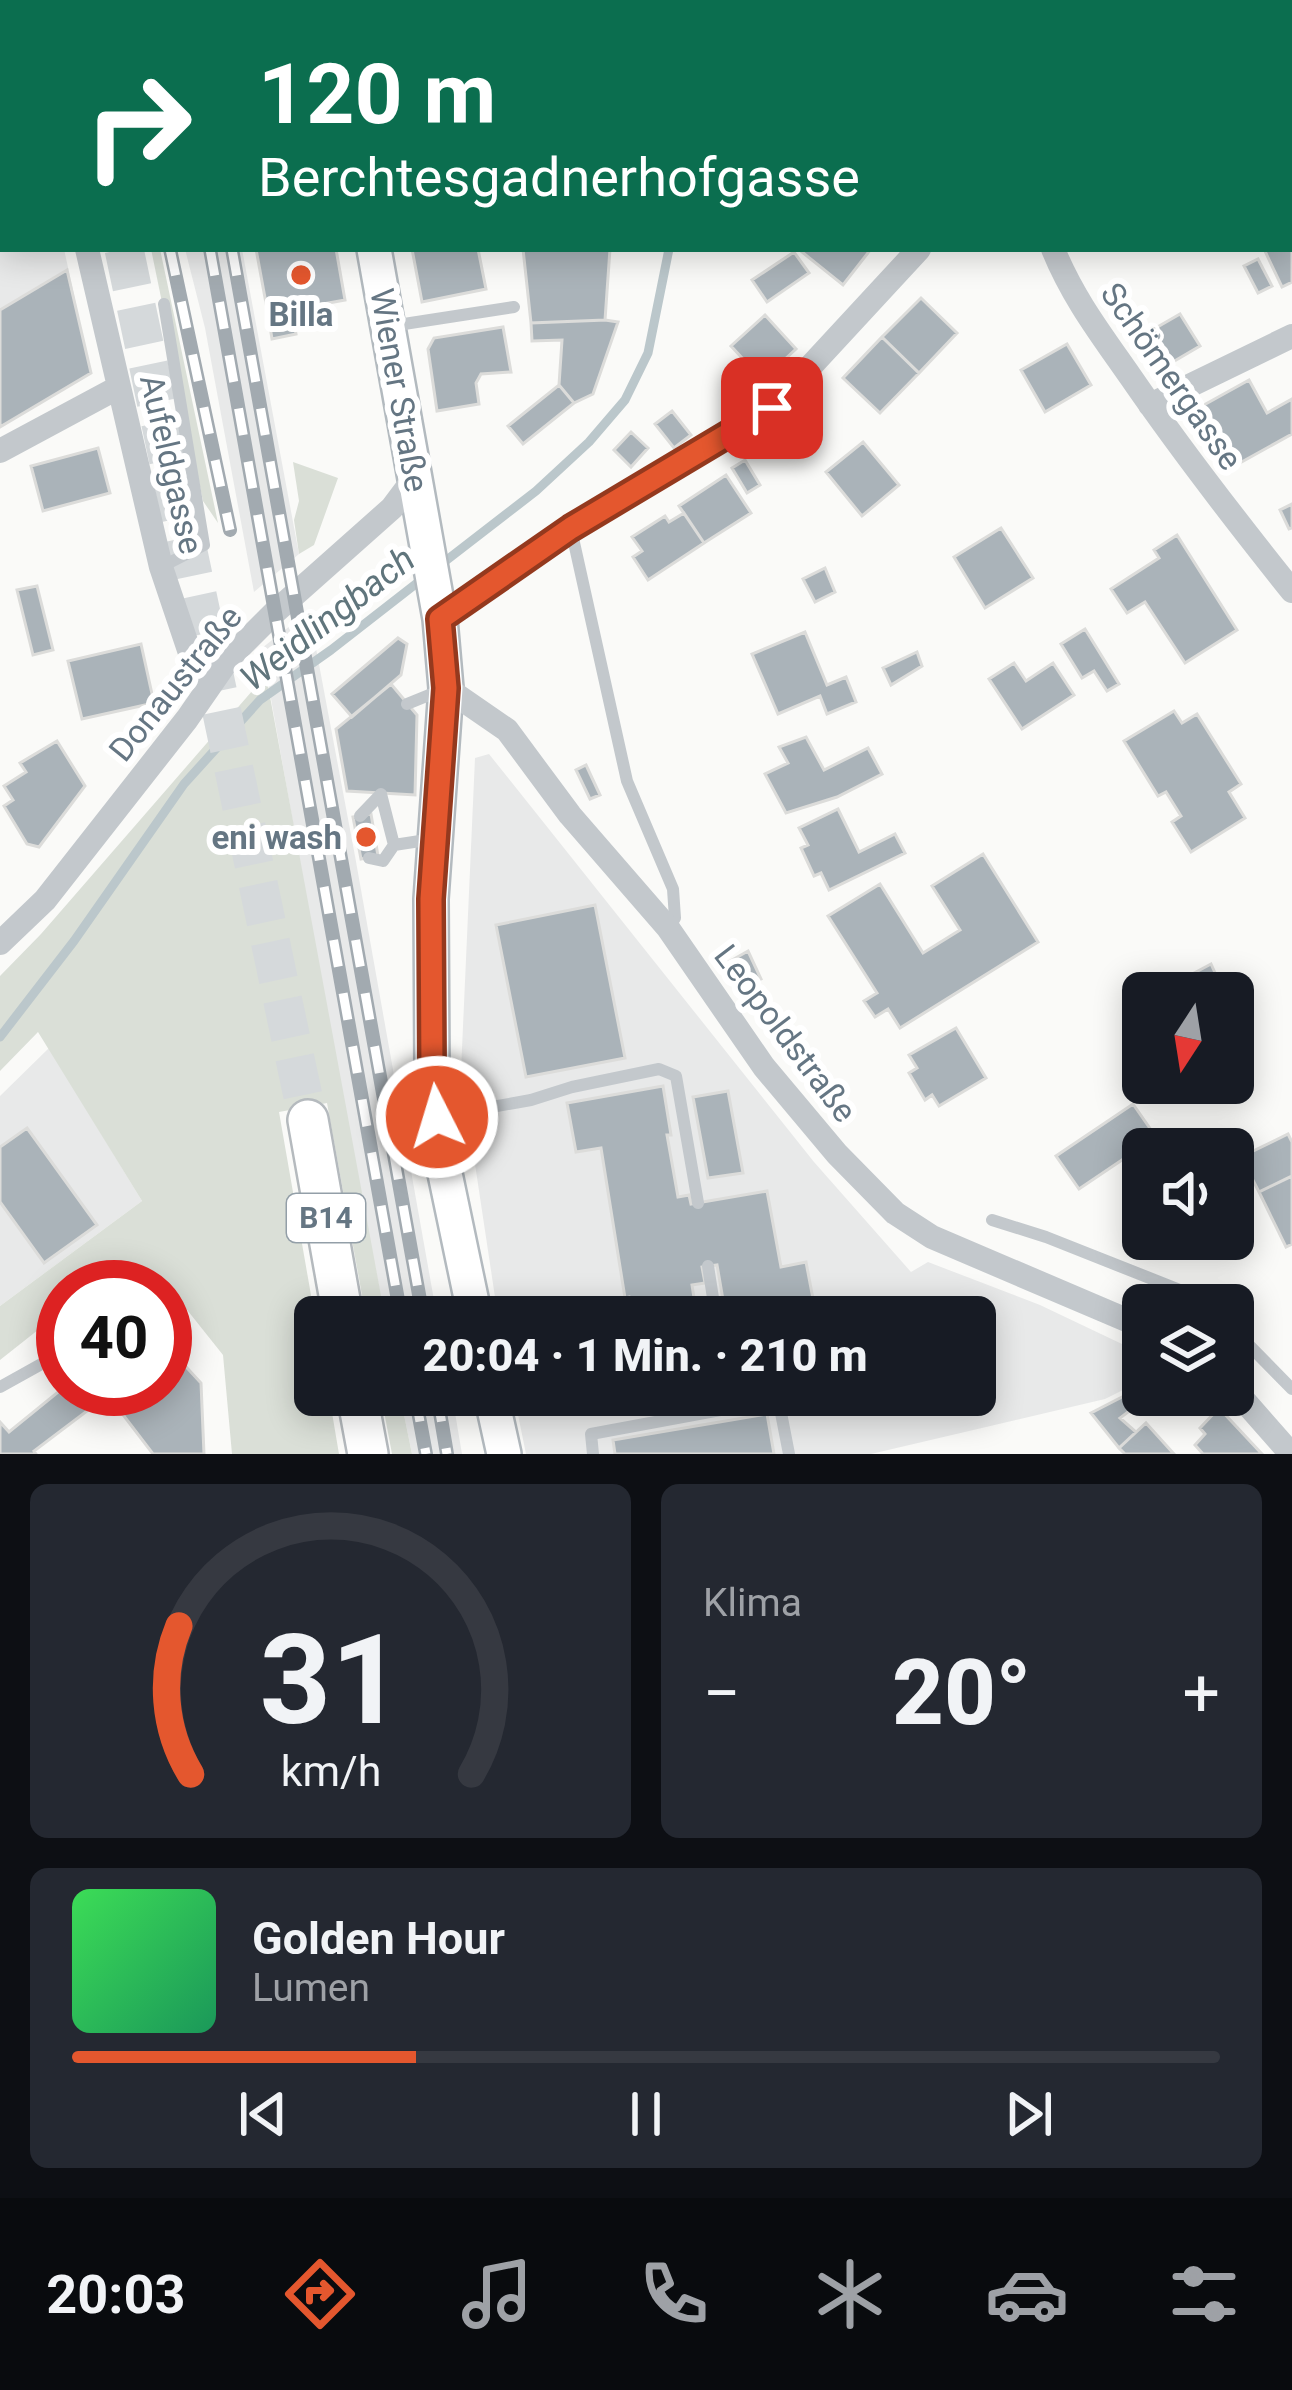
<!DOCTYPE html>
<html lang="de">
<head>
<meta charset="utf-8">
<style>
	body { margin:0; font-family:Roboto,sans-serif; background:#242831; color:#f1f3f6; height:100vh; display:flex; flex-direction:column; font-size:45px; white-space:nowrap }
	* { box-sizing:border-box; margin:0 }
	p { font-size:39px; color:#9ea1a6 }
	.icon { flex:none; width:66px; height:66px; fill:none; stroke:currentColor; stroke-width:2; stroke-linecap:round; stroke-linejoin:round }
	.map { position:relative; height:1454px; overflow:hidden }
	.side { display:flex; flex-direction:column; gap:30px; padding:30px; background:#0d0f14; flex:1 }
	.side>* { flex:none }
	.top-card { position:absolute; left:0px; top:0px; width:1293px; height:252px; box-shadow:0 6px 30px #0003; background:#0b6e4f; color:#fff; overflow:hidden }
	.needle { width:78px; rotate:192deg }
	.buttons { position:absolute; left:1122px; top:972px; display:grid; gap:24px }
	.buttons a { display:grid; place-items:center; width:132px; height:132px; border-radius:18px; background:#171b24; box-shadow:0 6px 30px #0003; font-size:60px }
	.speed { position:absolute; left:36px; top:1260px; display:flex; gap:24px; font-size:60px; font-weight:700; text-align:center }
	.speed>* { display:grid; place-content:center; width:156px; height:156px; border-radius:50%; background:#171b24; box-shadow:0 6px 30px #0003; line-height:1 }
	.speed .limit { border:18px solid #d22; background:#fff; color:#111 }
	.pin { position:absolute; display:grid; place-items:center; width:102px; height:102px; color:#fff; margin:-51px; border-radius:24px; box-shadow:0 6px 18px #0006 }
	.me { position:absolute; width:132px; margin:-66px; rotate:355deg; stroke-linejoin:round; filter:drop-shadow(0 0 9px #0008) }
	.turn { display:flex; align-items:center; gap:42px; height:252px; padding:0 60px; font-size:54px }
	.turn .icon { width:156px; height:156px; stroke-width:2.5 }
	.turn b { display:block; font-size:84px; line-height:102px }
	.big { font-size:90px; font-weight:800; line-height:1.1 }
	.side .tile { flex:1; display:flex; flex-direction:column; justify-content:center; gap:18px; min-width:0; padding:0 42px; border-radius:18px; background:#242831 }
	.side .dial { align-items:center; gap:0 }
	.dial svg { height:312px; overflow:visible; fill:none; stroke:#363941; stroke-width:7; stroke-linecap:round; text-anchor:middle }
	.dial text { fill:#f1f3f6; stroke:none }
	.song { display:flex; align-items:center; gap:36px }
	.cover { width:144px; height:144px; border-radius:18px; background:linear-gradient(135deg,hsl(130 70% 55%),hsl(150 70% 35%)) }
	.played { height:12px; border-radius:6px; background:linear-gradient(90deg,#e4572e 30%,#363941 30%) }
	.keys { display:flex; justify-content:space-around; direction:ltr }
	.heat { display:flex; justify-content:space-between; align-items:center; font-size:66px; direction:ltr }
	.side .tiles { flex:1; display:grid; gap:30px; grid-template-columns:1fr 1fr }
	.tile:last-child { grid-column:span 2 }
	.trip { position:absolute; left:294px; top:1296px; width:702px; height:120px; border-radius:18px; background:#171b24; box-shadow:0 6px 30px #0003; font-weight:800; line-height:120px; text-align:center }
	.dock { display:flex; height:192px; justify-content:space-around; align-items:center; background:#090b0e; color:#9ea1a6 }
	.dock .icon { width:84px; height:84px }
	.dock .active { color:#e4572e }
	.dock b { font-size:54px; color:#f1f3f6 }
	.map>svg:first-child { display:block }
	.built { fill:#e8e9e9 }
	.green { fill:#dadfd7 }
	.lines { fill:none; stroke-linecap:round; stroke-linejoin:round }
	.stream { stroke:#bbc7cb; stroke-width:9 }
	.building { fill:#aab3b9; stroke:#dcdcda; stroke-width:3 }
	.primary-tunnel { stroke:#d5d9db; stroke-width:39; stroke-dasharray:39 20; stroke-linecap:butt }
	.secondary-casing { stroke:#b3babf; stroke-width:38 }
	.primary-casing { stroke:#b5babe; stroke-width:44 }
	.lane { stroke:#c3c8cc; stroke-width:12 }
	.street { stroke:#c3c8cc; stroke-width:24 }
	.secondary { stroke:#fff; stroke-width:33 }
	.primary { stroke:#fff; stroke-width:39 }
	.rail-casing { stroke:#a2aab0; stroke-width:14 }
	.rail { stroke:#fff; stroke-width:9; stroke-dasharray:27; stroke-linecap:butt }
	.route-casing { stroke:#94391e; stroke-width:30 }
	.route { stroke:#e4572e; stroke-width:21 }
	.poi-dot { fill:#e4572e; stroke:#fff; stroke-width:4.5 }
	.labels { text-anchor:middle; stroke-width:12; stroke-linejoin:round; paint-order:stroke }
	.shield { fill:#fff; stroke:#939fa8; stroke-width:3 }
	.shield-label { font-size:30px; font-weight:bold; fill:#657683 }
	.poi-label { font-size:33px; font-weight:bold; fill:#657683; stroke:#fff }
	.street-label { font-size:33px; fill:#657683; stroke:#fff }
	.water-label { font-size:36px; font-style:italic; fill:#60757c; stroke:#fff }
</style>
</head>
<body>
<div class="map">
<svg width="1292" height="1454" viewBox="0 0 1292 1454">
	<rect width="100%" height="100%" fill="#fafaf8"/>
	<path class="built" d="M0,0h18v3h-15v246h61l27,124 -91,54z
		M185,249h57l57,305 -45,38 -49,-264z
		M309,611l46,245 82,461h-52l-43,-218 -80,-451z
		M489,754l325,408 97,110 17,-10 112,43 103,49v26l-38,19 -234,55h-345l-12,-59h461v-78h-477l-37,-246 14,-313z
		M49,1048l93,153 -142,105v-210z
		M400,1395h52l10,59h-50z"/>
	<path class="green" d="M151,249h9l58,274 -15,-22z
		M293,462l45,16 -24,67 -15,9 -5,-34 5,-19z
		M266,675l119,642h-19l-39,-214 -48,9 36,206v77h14l10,59h-107l-9,-99 -43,-54 -15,-2v-12h-102v55l-2,2 -18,-18 -43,34v-54l142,-105 -104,-169 -38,39v-95l41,-42z
		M381,1395h19l12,59h-20z"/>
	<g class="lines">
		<path class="stream" d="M676,0l1,3
			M439,566l97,-75 53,-49 36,-42 23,-47 21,-104
			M0,1037l74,-96 110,-157 76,-84 71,-50 95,-74"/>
	</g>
	<path class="building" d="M362,0h62v3h-61z
		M908,0h52l1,3h-52z
		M1020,0h65l1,3h-64z
		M1170,0h55l2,3h-55z
		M3,107v69l-3,1v-69z
		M1292,234v48l-10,5 -18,-38h26z
		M256,249h80l9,51 -77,14z
		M412,249h66l8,40 -64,13z
		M523,249h87l-5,71 -74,3z
		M804,249h67l-28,36 -41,-33z
		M794,252l15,21 -42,29 -15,-22z
		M1258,259l14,27 -14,7 -14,-27z
		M67,270l24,103 -91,54v-117z
		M921,298l36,35 -38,40 -37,-36z
		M292,310l4,24 -24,5 -4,-25z
		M1180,314l20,32 -34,20 -19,-33z
		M765,315l31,34 -38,35 -19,-20 5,-4 -13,-14z
		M605,320l13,2 -25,72 -19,9 -15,-18 3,-45 -30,1 -1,-18z
		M503,327l8,45 -30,2 -5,9 3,21 -42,7 -9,-62 6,-11z
		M882,337l37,36 -39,40 -37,-35z
		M1067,344l24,41 -46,27 -24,-42z
		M1249,380l18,33 25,-14v35l-54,30 -13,-22 -12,6 -20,-37z
		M559,385l15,18 -51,41 -15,-18z
		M672,411l19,24 -17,13 -19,-24z
		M631,432l17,16 -17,19 -17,-17z
		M863,442l36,43 -37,31 -36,-44z
		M98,448l12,45 -67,18 -12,-45z
		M745,460l15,25 -13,8 -15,-25z
		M726,475l25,38 -47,30 -25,-37z
		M1292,504v24l-3,1 -9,-19z
		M684,513l20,30 -56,37 -15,-23 9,-6 -10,-14 33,-21 4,6z
		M1001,528l32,50 -48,30 -31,-51z
		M1177,535l60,95 -52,33 -40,-61 -18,11 -16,-24 48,-31 -5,-8z
		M825,568l10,24 -20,10 -12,-23z
		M37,586l16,64 -20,5 -16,-65z
		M1085,629l34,55 -12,7 -13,-20 -12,7 -21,-34z
		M805,632l22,53 19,-8 10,25 -29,12 -7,-18 -42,18 -26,-60z
		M398,638l9,6 -6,31 -49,42 -20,-23z
		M141,644l13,59 -72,16 -14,-58z
		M917,652l5,14 -31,19 -8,-17z
		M1014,663l12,18 27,-18 21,32 -52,34 -33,-50z
		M391,684l26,31 -2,80 -68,-4 -11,-62z
		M1174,711l8,12 15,-9 44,70 -12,8 16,26 -54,34 -19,-30 9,-6 -15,-24 -8,4 -34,-55z
		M806,737l18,33 44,-22 14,26 -45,23 -51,16 -21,-39 23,-11 -9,-16z
		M57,741l28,45 -46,61 -12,-3 -23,-38 9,-6 -9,-14 22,-14 -6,-9z
		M586,765l14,30 -10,4 -14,-29z
		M838,809l21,43 36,-18 10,19 -76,37 -8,-17 -7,3 -13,-28 7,-3 -9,-17z
		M371,814l7,42 -17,3 -8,-42z
		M983,854l55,88 -138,86 -12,-19 -13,8 -11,-16 13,-8 -49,-77 52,-32 43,69 37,-23 -28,-44z
		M595,905l30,153 -99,19 -30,-152z
		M748,951l13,28 -14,6 -6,-8 -7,3 -9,-16z
		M1211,964l10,22 -12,7h-20l-8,-13z
		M956,1028l30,50 -47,28 -7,-11 -7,5 -16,-27 8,-5 -8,-13z
		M663,1086l8,49h-4l11,62 11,-2 2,9 76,-13 14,76 25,-5 8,42 -28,5 2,8h-62l-9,-52 -15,2 3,16 -13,2 5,32h-65l-3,-20 -4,1 -24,-150 -25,4 -9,-49z
		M728,1091l15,82 -35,5 -15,-81z
		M1133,1104l23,33 -77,52 -23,-33z
		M27,1128l70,97 -53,38 -44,-61v-55z
		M1288,1134l4,8v34l-33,16 -18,-35z
		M1292,1176v68l-6,3 -27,-55z
		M165,1344l36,39 3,71h-51l-45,-59 -74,56 2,3h-36v-32l9,10 54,-44 102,1z
		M618,1395h98l-95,17z
		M1124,1396l12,10 -16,12 16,14 -17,16 -28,-35z
		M1219,1408l43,46h-59l-8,-9 10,-11 -5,-6z
		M767,1414l7,40h-159l-2,-14z
		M1146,1423l28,31h-49l-6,-6z"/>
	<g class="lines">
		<path class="primary-tunnel" d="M124,249l184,871"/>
		<defs>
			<path id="secondary" d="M321,0l1,3
				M374,249l66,370 6,69 -15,211 1,173 11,92 32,153
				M491,1395l13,59"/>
			<path id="primary" d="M75,0l1,3
				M308,1120l35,197
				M357,1395l11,59"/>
		</defs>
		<use href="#secondary" class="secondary-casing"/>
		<use href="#primary" class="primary-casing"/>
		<path class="lane" d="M0,214l3,-1
			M391,326l123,-19
			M571,529l56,252 46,108 2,29 -7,10
			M161,567l43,-22 -40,-241
			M407,704l32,-13
			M360,816l21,-22 13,51 39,-6
			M369,858l14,3 11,-16
			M441,1116l90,-16 41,-13 87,-18 17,7 22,127
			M992,1220l54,17 149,59 10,9
			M708,1266l8,51
			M1233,1329l59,60
			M0,1387l63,-35
			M781,1413l8,41
			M593,1454l-2,-20 140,-26 -2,-13"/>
		<path class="street" d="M39,0l1,3
			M980,0l1,3
			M1282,3l6,-3
			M87,249l74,318 33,98 14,23
			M1053,249c20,49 47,84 77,127 51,74 106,145 162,215
			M1150,405l142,-69
			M0,451l119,-64
			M440,619l131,-91 201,-120 147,-159
			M446,688l61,42 63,85 98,113 96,139 73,87 58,59 37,24 211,90
			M0,943l45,-43 142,-181 43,-62 45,-45 117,-104 24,-32
			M1233,1388l58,66"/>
		<use href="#secondary" class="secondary"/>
		<use href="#primary" class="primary"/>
		<defs>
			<path id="rail" d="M125,0v3
				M166,0v3
				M187,0l1,3
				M170,249l60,281
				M210,249l191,1068
				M232,249l191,1068
				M415,1395l11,59
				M437,1395l10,59"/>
		</defs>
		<use href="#rail" class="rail-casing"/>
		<use href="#rail" class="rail"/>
	</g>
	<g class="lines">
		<defs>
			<path id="route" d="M437,1117l-5,-45 -1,-173 15,-211 -6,-69 131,-91 201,-120"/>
		</defs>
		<use href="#route" class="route-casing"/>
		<use href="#route" class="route"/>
	</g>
	<g class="poi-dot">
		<circle cx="301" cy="275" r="12"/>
		<circle cx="366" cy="837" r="12"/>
	</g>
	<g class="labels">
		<rect class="shield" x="287" y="1194" width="78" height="48" rx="9"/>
		<g class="shield-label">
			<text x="326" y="1228">B14</text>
		</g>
		<g class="poi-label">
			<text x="301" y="326">Billa</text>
			<text x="342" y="849" text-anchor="end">eni wash</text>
		</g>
		<g class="street-label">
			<text transform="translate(1172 376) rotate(55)" y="12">Schömergasse</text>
			<text transform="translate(400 390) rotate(80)" y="12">Wiener Straße</text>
			<text transform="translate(172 464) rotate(77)" y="12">Aufeldgasse</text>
			<text transform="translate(175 683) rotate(-51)" y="12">Donaustraße</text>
			<text transform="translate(786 1033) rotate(53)" y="12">Leopoldstraße</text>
		</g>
		<g class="water-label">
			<text transform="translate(327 618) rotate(-38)" y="13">Weidlingbach</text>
		</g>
	</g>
</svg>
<div class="buttons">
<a><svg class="needle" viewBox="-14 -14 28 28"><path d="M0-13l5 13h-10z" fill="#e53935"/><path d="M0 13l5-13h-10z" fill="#9ea1a6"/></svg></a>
<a><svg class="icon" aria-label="sound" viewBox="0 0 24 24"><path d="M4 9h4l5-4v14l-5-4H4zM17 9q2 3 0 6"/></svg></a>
<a><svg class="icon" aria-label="layers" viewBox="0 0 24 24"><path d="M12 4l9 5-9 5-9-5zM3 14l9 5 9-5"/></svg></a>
</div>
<div class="speed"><div class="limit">40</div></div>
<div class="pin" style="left:772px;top:408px;background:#d93025"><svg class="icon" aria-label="arrive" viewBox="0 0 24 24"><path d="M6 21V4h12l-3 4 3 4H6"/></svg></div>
<svg class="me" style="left:437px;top:1117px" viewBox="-20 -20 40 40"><circle r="17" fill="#e4572e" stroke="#fff" stroke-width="3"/><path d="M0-11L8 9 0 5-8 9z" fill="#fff"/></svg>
<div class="trip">20:04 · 1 Min. · 210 m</div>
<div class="top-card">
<div class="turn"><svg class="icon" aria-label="right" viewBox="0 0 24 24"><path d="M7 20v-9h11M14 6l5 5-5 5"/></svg><div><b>120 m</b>Berchtesgadnerhofgasse</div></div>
</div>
</div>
<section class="side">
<div class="tiles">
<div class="tile dial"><svg viewBox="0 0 100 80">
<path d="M14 69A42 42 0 1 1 86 69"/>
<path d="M14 69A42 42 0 0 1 11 31" stroke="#e4572e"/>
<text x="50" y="56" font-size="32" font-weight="700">31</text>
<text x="50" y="72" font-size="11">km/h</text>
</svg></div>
<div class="tile"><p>Klima</p>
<div class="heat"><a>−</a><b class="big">20°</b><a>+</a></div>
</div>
<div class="tile">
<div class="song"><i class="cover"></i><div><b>Golden Hour</b><p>Lumen</p></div></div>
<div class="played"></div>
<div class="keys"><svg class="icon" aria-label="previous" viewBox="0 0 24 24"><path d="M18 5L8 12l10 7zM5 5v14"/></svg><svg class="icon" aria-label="pause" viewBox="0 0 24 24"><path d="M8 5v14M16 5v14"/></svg><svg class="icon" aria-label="next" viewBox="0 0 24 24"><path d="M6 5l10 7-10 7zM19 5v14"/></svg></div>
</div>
</div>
</section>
<nav class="dock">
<b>20:03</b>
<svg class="icon active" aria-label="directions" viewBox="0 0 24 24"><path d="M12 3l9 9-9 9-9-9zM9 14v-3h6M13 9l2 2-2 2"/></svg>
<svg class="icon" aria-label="music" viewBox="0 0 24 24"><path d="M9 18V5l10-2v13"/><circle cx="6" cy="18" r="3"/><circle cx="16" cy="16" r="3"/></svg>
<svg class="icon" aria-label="phone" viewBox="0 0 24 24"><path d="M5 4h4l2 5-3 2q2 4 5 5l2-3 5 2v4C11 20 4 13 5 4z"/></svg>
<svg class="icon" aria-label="climate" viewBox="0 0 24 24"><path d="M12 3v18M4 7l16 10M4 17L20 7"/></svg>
<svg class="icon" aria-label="car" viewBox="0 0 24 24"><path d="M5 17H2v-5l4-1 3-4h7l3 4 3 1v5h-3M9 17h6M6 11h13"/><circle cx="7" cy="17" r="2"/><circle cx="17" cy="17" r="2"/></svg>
<svg class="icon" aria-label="filters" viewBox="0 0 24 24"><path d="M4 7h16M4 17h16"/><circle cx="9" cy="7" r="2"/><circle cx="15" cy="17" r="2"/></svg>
</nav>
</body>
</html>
